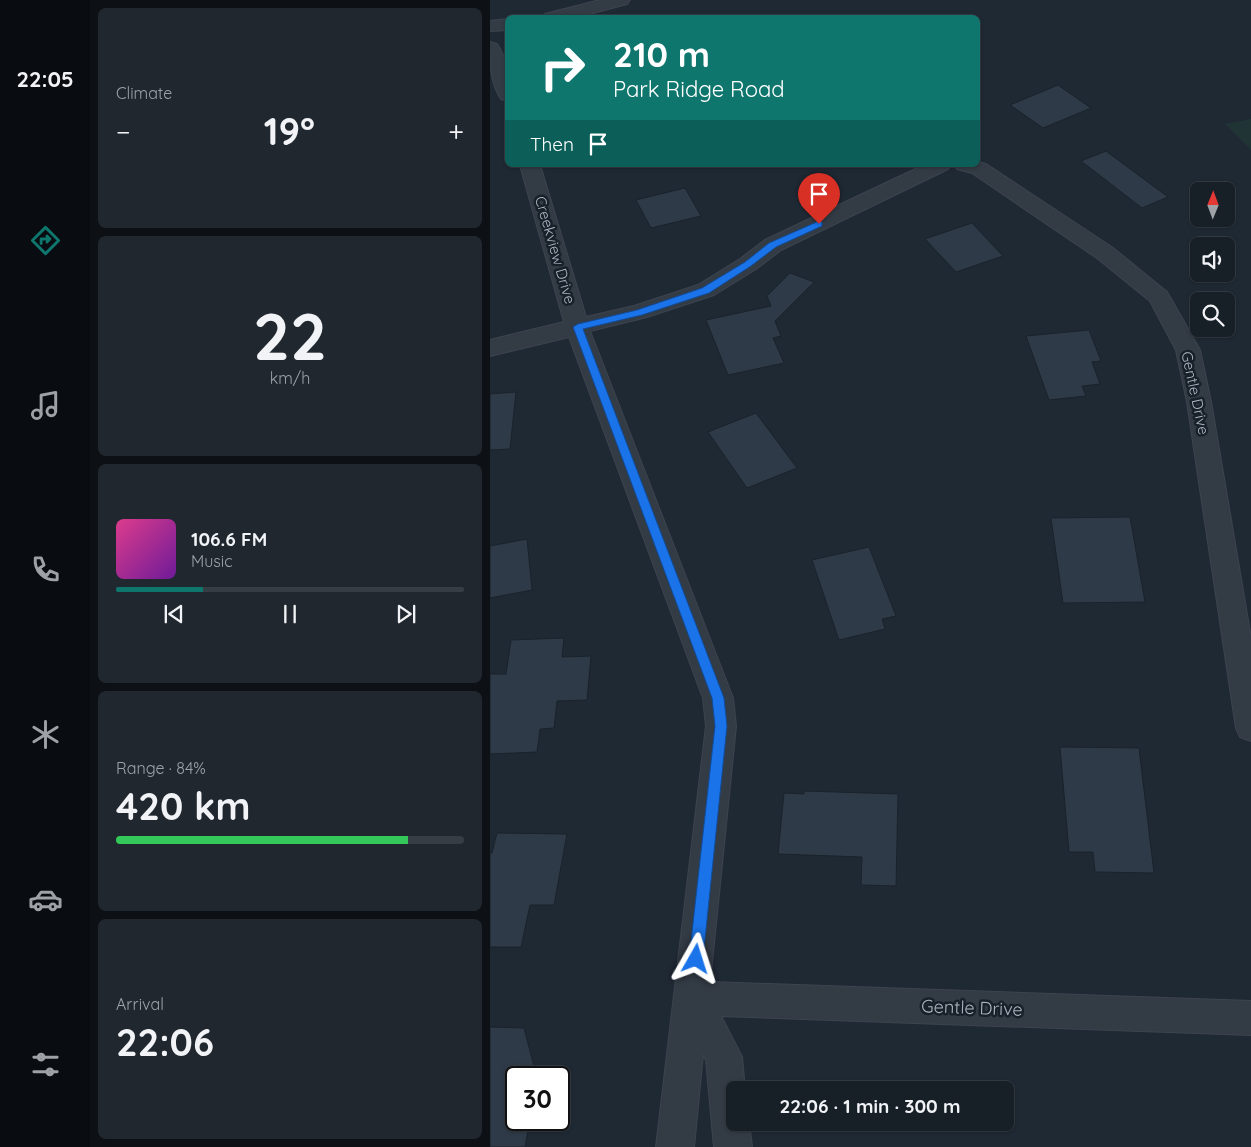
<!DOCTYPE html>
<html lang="en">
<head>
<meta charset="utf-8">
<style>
	body { margin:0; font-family:Quicksand,sans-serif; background:#20272f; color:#f1f3f6; height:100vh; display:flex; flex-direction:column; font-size:19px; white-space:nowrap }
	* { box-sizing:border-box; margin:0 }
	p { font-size:16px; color:#9ea2a7 }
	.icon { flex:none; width:28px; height:28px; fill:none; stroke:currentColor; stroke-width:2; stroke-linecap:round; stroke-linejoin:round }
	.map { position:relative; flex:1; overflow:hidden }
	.side { display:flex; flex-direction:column; gap:8px; padding:8px; background:#0d1115; width:400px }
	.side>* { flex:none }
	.hud { position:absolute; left:15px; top:15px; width:475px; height:152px; border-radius:8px; box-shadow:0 1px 4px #0004,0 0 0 1px #363d44; background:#0f766e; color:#fff; overflow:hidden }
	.needle { width:32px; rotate:1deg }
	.fabs { position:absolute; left:700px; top:182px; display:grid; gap:10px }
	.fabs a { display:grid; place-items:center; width:45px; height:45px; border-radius:8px; background:#171f27; box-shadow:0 1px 4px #0004,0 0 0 1px #363d44; font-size:25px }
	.speed { position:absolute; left:15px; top:1066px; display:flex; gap:10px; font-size:25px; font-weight:700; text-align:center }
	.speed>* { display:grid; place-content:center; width:65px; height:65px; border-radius:50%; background:#171f27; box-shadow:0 1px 4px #0004,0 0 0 1px #363d44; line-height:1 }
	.speed .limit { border:2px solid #111; border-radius:8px; background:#fff; color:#111 }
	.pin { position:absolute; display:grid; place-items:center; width:42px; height:42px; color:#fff; margin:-51px -21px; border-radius:50% 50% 50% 0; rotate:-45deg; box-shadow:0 0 5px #0007 }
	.pin .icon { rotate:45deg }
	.me { position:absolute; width:55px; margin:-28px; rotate:6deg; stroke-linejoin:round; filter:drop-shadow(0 0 4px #0008) }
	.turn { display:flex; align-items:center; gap:18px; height:105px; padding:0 25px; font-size:22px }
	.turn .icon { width:65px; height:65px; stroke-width:2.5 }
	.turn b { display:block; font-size:35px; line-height:42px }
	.then { display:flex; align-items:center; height:48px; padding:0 25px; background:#0003; gap:10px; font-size:19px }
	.big { font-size:38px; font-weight:700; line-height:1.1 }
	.side .tile { flex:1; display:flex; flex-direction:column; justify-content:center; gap:8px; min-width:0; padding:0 18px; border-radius:8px; background:#20272f }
	.side .dial { align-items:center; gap:0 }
	.dial b { font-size:65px; line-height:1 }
	.song { display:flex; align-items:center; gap:15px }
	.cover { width:60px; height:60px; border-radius:8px; background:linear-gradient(135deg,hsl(330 70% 55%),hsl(280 70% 35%)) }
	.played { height:5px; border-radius:2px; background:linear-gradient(90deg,#0f766e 25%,#363d44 25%) }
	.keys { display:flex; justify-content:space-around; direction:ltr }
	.heat { display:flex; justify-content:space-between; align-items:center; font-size:28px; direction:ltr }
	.charge { height:8px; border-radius:4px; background:linear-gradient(90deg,#34c759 84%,#363d44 0) }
	.trip { position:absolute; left:236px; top:1081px; width:288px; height:50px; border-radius:8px; background:#171f27; box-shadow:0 1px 4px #0004,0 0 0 1px #363d44; font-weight:700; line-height:50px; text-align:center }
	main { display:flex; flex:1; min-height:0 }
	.dock { display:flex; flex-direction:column; width:90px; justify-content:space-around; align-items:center; background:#090c10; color:#9ea2a7 }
	.dock .icon { width:35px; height:35px }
	.dock .active { color:#0f766e }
	.dock b { font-size:22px; color:#f1f3f6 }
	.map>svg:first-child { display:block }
	.green { fill:#213435 }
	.building { fill:#2f3a48; stroke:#1a222b }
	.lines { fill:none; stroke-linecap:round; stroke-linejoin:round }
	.minor-casing { stroke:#3c444f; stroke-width:2 }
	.minor { fill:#333b45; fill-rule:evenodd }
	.route { fill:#1a73e8; stroke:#114b97 }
	.labels { text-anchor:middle; stroke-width:5; stroke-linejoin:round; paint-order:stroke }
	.street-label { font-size:15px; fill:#acb6c2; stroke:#182029 }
	.near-street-label { font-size:18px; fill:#acb6c2; stroke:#182029 }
</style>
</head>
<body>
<main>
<nav class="dock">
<b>22:05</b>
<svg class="icon active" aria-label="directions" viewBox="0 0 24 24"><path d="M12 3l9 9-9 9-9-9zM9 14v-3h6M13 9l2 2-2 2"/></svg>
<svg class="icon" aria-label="music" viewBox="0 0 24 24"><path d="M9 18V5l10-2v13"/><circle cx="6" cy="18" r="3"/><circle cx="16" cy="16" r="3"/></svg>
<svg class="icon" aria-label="phone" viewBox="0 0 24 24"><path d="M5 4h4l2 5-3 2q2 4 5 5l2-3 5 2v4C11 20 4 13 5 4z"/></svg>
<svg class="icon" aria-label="climate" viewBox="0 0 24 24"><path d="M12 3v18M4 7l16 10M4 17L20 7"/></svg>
<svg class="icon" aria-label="car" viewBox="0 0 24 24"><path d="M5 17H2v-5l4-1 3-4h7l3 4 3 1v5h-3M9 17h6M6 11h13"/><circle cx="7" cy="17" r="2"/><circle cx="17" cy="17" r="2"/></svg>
<svg class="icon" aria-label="filters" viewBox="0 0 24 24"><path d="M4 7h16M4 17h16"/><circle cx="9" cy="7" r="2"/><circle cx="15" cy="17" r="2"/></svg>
</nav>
<section class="side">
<div class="tile"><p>Climate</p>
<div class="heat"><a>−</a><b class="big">19°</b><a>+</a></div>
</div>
<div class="tile dial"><b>22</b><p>km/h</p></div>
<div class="tile">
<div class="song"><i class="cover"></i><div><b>106.6 FM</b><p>Music</p></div></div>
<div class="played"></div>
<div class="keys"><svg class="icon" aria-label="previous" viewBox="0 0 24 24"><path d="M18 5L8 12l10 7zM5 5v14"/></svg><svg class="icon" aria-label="pause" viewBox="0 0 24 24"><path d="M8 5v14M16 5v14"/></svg><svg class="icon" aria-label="next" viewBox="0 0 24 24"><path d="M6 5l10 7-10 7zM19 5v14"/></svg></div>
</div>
<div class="tile"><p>Range · 84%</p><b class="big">420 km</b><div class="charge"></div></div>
<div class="tile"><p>Arrival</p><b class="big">22:06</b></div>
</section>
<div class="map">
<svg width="761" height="1147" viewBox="0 0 761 1147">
	<rect width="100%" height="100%" fill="#1f2934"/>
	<path class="green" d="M761,119v31l-26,-26z"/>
	<path class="building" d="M568,85l33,23 -48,20 -33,-23z
		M616,151l62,46 -26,11 -61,-47z
		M195,188l16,28 -50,12 -15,-28z
		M482,223l31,33 -47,16 -31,-33z
		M300,273l24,9 -39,39 6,15 -8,2 11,25 -56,12 -22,-55 65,-14 -4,-10z
		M599,330l12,31 -9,1 8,22 -18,2 4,10 -37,4 -23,-64z
		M26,392l-6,57 -20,1v-56z
		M266,413l41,55 -50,20 -39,-56z
		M640,517l15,85 -82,1 -12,-85z
		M37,539l5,51 -42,8v-52z
		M379,547l27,69 -14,3 3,10 -46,11 -27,-80z
		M74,638l-2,19 29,-1 -4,44 -30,1 -3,27 -14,1 -3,23 -47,2v-80h16l5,-34z
		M570,747l79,1 15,125 -59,-1 -2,-20h-24z
		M314,791l94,3 -2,92 -35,-1 1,-28 -84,-3 6,-61 20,1z
		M7,833l70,1 -13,71h-24l-9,42h-31v-94h2z
		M0,1027l34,1 13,50h-21v42h14l-5,27h-35z"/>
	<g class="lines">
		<defs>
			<path id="minor" d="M110,0h30l-3,4 -53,14h-32l3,-4z
				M18,19v11l-18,1v-10z
				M0,42l7,2c12,17 11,37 11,57l-7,-2c-11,-17 -11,-37 -11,-57z
				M488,162l8,2 127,84 54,44 33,58 11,52 40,236v103l-11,-4 -4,-9 -49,-326 -11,-52 -26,-49 -53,-43 -125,-85 -15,-4 -3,-4h24z
				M30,165h20l46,152 48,-11 64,-21 42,-26 25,-19 159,-75h27l-3,4 -167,81 -25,19 -42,26 -67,22 -57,14 143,367 3,28 -26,256 541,19v34l-530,-19 21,41 3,33h-10v32h14l3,25h-38l-8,-87 -3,-6 -9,93h-38l50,-421 -3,-28 -134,-361 -79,19v-16l74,-18z"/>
		</defs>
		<use href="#minor" class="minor-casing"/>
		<use href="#minor" class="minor"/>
	</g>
	<path class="route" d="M329,221l3,1v4l-46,21 -25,19 -42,27 -67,22 -59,14 141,369 3,28 -24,233 -2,5 -5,2 -5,-2 -2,-5 26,-233 -3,-28 -139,-371 5,-3 59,-14 65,-22 43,-26 24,-19z"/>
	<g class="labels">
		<g class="street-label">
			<text transform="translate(65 250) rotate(74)" y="5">Creekview Drive</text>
			<text transform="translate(705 393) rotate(78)" y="5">Gentle Drive</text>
		</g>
		<g class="near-street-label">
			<text transform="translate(482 1008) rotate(2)" y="6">Gentle Drive</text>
		</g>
	</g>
</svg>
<div class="fabs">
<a><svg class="needle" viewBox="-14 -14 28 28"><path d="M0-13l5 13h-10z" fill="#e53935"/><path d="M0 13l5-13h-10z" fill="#9ea2a7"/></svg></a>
<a><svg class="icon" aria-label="sound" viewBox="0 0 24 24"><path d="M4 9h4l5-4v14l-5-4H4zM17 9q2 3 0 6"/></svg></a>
<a><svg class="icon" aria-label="search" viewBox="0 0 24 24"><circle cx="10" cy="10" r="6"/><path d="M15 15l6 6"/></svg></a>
</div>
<div class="speed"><div class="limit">30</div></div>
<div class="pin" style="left:329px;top:224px;background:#d93025"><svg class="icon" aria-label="arrive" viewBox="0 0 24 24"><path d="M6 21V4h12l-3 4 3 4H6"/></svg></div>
<svg class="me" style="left:206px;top:959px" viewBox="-20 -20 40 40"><path d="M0-17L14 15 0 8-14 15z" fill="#1a73e8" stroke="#fff" stroke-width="4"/></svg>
<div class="trip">22:06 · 1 min · 300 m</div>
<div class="hud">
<div class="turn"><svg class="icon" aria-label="right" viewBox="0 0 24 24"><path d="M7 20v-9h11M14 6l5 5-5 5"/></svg><div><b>210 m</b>Park Ridge Road</div></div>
<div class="then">Then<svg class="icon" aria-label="arrive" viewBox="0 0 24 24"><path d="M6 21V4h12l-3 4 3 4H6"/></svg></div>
</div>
</div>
</main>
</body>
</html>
